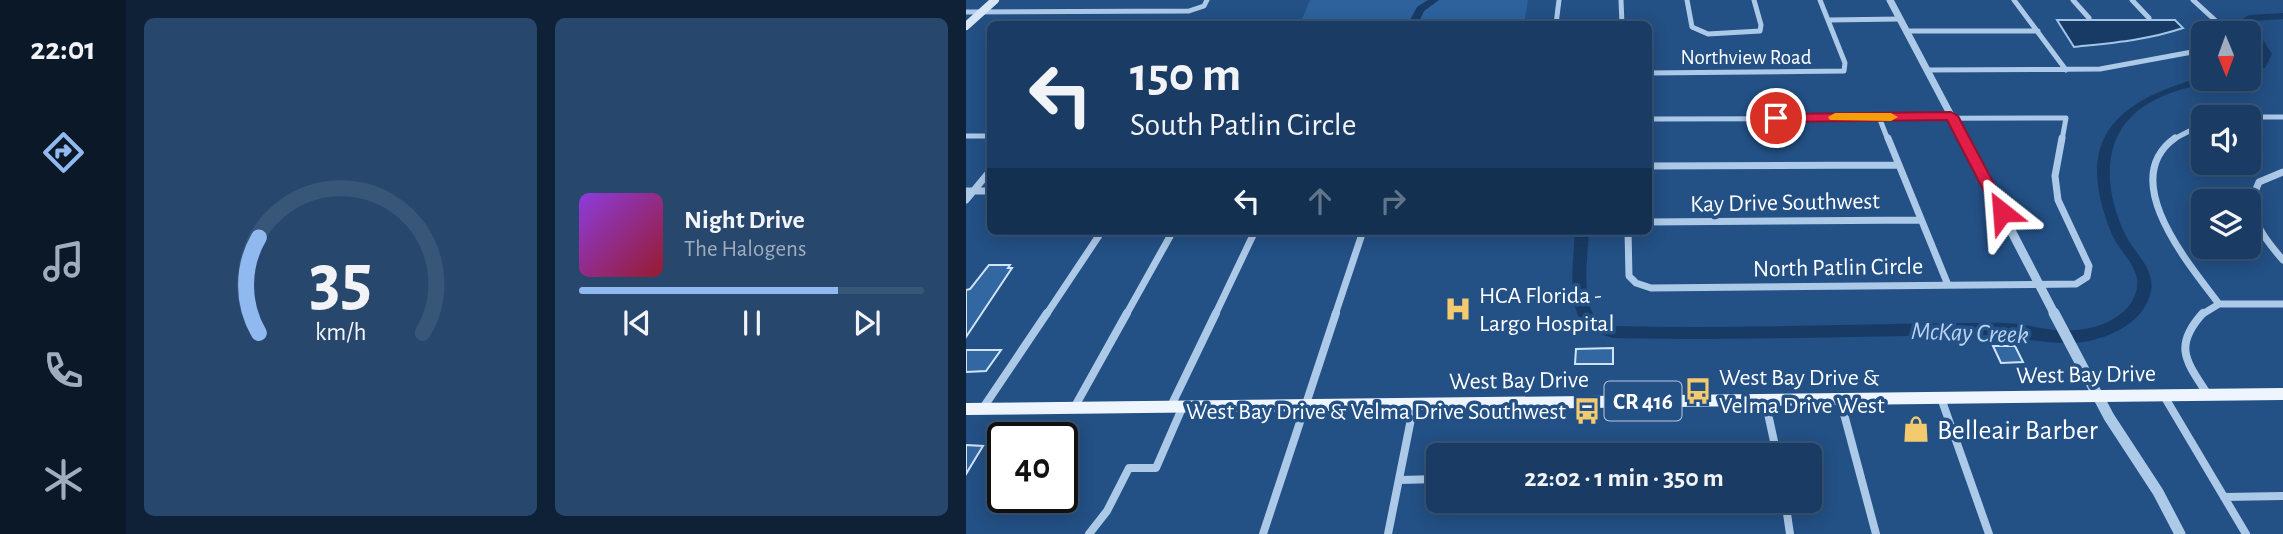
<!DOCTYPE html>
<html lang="en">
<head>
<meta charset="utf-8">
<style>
	body { margin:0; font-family:"Alegreya Sans",sans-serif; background:#27476d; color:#f1f3f6; height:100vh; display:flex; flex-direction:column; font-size:26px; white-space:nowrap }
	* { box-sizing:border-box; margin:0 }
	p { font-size:23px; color:#9fadbf }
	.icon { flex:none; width:38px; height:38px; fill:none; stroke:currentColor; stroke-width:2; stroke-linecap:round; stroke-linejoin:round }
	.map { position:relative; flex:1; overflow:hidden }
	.drawer { display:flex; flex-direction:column; gap:18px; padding:18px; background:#0e2137; width:840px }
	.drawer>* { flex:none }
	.top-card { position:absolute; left:21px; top:21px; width:665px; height:214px; border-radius:10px; box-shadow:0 4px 18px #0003,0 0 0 2px #385678; background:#1a3c64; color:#f1f3f6; overflow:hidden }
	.needle { width:46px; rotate:179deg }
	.tools { position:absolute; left:1225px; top:21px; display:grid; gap:14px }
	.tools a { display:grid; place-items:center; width:70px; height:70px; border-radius:10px; background:#1a3c64; box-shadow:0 4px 18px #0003,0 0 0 2px #385678; font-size:35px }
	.speed { position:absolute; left:21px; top:422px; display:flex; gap:14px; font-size:35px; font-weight:700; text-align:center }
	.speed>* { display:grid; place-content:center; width:91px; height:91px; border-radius:50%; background:#1a3c64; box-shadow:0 4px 18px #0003,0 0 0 2px #385678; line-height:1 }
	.speed .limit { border:4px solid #111; border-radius:10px; background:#fff; color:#111 }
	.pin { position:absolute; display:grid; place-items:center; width:60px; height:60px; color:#fff; margin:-30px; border:4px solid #fff; border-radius:50%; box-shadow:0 2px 7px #0007 }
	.me { position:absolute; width:77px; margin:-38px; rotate:332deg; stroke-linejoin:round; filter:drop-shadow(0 0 5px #0008) }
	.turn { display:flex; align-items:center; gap:24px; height:147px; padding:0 28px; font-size:32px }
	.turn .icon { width:91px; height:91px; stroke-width:2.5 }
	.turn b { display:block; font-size:49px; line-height:60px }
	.lanes { display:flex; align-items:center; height:66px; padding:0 28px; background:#0003; justify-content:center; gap:35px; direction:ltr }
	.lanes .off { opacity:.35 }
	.drawer .widget { flex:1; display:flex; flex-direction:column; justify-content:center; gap:10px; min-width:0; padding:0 24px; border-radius:10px; background:#27476d }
	.drawer .dial { align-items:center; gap:0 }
	.dial svg { height:182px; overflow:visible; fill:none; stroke:#385678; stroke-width:7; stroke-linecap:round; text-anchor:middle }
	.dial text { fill:#f1f3f6; stroke:none }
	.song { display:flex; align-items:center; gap:21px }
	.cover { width:84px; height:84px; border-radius:10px; background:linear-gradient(135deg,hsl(270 70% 55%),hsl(350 70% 35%)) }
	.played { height:7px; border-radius:4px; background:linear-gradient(90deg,#90b9f0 75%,#385678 75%) }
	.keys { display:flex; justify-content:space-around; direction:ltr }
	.drawer .tiles { flex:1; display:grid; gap:18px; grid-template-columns:repeat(2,1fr) }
	.trip { position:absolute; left:460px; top:443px; width:396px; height:70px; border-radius:10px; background:#1a3c64; box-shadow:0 4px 18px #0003,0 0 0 2px #385678; font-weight:700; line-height:70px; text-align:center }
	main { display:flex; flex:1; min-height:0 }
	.menu { display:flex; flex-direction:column; width:126px; justify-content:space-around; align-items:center; background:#0a1828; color:#9fadbf }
	.menu .icon { width:49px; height:49px }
	.menu .selected { color:#90b9f0 }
	.menu b { font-size:32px; color:#f1f3f6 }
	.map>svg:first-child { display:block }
	.green { fill:#2d629d }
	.water { fill:#183b65; stroke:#a1c4e9; stroke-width:2 }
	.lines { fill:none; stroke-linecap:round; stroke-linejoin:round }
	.river { fill:#183b65; fill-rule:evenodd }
	.building { fill:#3367a2; stroke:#d0e3f7; stroke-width:2 }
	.minor-far2 { stroke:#acc9e8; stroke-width:5 }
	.minor-far1 { stroke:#acc9e8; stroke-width:7 }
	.minor { stroke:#acc9e8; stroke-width:8 }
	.tertiary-far2 { stroke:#acc9e8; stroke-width:7 }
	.tertiary-far1 { stroke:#acc9e8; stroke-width:9 }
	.tertiary { stroke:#acc9e8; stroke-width:11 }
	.secondary { stroke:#d7e6f7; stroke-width:8 }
	.primary { fill:#eff5fe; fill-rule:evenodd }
	.route { fill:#e11d48; stroke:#92132f; stroke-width:2 }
	.slow { fill:#f59e0b }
	.labels { text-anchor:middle; stroke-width:7; stroke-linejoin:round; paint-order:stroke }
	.far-street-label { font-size:21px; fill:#fff; stroke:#235085 }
	.shield { fill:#235085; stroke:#bdcada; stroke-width:2 }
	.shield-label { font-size:23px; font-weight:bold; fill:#fff }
	.street-label { font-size:24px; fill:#fff; stroke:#235085 }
	.poi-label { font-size:24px; fill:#fff; stroke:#235085; text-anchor:start }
	.water-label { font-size:26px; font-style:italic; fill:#b8d3f0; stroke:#235085 }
	.near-poi-label { font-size:28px; fill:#fff; stroke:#235085; text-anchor:start }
</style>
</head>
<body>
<main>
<nav class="menu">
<b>22:01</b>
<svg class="icon selected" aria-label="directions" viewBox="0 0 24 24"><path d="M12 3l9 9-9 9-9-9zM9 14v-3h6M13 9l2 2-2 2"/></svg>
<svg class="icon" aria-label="music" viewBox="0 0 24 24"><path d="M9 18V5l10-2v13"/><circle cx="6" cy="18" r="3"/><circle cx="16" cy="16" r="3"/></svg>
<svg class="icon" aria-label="phone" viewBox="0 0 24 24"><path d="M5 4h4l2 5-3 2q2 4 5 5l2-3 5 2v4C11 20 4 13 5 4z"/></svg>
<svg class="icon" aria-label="climate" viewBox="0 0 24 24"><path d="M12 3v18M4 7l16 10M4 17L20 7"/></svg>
</nav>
<section class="drawer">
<div class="tiles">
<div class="widget dial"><svg viewBox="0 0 100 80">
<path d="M14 69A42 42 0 1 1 86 69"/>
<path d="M14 69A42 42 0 0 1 14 27" stroke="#90b9f0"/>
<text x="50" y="56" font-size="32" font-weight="700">35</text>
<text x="50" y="72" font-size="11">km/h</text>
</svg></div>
<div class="widget">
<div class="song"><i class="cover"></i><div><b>Night Drive</b><p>The Halogens</p></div></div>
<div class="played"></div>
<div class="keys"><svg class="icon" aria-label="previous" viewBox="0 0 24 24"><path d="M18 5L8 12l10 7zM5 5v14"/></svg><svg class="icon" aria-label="pause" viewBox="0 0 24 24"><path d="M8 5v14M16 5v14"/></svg><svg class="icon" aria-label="next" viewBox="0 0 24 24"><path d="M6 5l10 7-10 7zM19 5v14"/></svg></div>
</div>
</div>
</section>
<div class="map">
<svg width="1317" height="534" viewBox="0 0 1317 534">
	<rect width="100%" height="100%" fill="#235085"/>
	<path class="green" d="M344,0h218l-4,24h-224z"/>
	<path class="water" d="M1091,20h118l8,8c-35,12 -72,15 -109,19z"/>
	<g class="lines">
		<path class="river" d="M462,0h11l-15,11 -6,13h-10l9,-17z
			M1317,13v6l-29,2 1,6 17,27 -7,14 -16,4v-6l8,-2 5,-10 -17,-27 -1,-9 5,-3z
			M1237,77v2h9c-7,6 -19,7 -29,10 -18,5 -38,14 -51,27 -32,31 -25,81 -7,118 9,19 30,34 26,57 -6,29 -35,44 -62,50 -35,7 -74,-6 -111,-6 -121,1 -243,6 -365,3 -8,-3 -19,-5 -26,-10 -22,-19 -13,-71 -12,-97h14c-1,21 -9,74 9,88 5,4 11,5 16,7 117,3 234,-2 351,-3 17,0 35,-1 53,1 19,3 38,8 58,6 17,-1 35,-7 48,-19 9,-8 15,-21 13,-33 -4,-17 -20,-30 -26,-46 -38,-94 5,-131 92,-155z"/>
	</g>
	<path class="building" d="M23,265h21l-2,3h4l-46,69v-47l4,-1z
		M1027,346h22l8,16 -22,1z
		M647,348v16h-38l1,-15z
		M0,350h35l-15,21 -20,1z
		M0,445l17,1 -17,28z"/>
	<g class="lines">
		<path class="minor-far2" d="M655,0l1,24
			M721,0l5,27 16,7 52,-3 1,-6 -7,-25
			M1048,0l52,70
			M1107,0l16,18
			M1166,0l17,18
			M1227,0l36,33
			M0,12l223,-1 15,-5 3,-6
			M862,20l72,-1
			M590,24l3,-24
			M941,31h131
			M961,70l173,-1 103,-19
			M682,73l196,-2 1,-8 -25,-63
			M913,117l9,23
			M1280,117h37
			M682,119l418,-1 -4,22
			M0,136h24
			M1206,140l31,-16"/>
		<path class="minor-far1" d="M922,138l60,147
			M1209,138c-59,42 15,127 44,166
			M682,166l251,-1
			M1317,172l-24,10c-15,32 3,54 24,78
			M0,191h24
			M0,200l24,-29
			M682,222l273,-2
			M662,231l1,45 7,7 15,5 425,-4 11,-7 2,-11 -31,-66 -3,-24 7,-38
			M80,315l56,-84
			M160,315l47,-84
			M249,315l40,-84
			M369,315l28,-84
			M1235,315l18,-11h64"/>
		<path class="minor" d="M1237,313c-31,34 -16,49 5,82
			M1198,396l82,138
			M975,398l48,136
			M874,399l36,135
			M799,400l12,55
			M205,406l45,-93
			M17,408l64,-95
			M108,408l53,-95
			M434,480l38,-1
			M1258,497l59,-1
			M819,500l5,34
			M123,534l18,-23 22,-43h27l27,-62
			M297,534l73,-221
			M422,534l26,-130"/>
		<path class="tertiary-far2" d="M924,0l74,140"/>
		<path class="tertiary-far1" d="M997,138l92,177"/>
		<path class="tertiary" d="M1088,313l55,104 49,75 22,42"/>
		<path class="secondary" d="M0,26l29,-26"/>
		<path class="primary" d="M1317,388v12l-1317,15v-12z"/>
	</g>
	<path class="route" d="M985,112l7,4 51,96 -2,4h-10l-50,-96 -171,2 -6,-4 6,-4z"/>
	<path class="slow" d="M869,113h56l7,4 -7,4 -61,-1 -2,-3z"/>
	<defs>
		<symbol id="hospital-bare" viewBox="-9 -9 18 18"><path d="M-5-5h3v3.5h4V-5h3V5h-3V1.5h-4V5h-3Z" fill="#f4ca6f" stroke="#235085" stroke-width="2.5" paint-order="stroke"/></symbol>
		<symbol id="bus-bare" viewBox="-9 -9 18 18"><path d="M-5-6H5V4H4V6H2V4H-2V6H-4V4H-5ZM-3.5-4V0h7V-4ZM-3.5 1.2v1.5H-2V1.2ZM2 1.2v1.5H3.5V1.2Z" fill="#f4ca6f" stroke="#235085" stroke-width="2.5" paint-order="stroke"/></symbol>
		<symbol id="shop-bare" viewBox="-9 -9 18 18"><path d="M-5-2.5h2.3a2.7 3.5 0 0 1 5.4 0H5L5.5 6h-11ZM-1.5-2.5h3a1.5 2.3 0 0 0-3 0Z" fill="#f4ca6f" stroke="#235085" stroke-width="2.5" paint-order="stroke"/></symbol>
	</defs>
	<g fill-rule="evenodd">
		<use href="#hospital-bare" x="473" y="290" width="38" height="38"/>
		<use href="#bus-bare" x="713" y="372" width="38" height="38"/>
		<use href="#bus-bare" x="602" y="392" width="38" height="38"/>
		<use href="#shop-bare" x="931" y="410" width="38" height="38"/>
	</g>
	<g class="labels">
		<g class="far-street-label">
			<text x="780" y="64">Northview Road</text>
		</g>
		<rect class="shield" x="638.5" y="381.5" width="77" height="39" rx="5"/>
		<g class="shield-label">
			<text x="677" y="409">CR 416</text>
		</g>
		<g class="street-label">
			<text transform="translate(819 202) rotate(-1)" y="8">Kay Drive Southwest</text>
			<text transform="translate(872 267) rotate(-1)" y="8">North Patlin Circle</text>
			<text transform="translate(1120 374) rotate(-1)" y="8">West Bay Drive</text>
			<text transform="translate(553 380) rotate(-1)" y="8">West Bay Drive</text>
		</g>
		<g class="poi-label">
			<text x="513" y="303">HCA Florida -<tspan x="513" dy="28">Largo Hospital</tspan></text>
			<text x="753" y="385">West Bay Drive &amp;<tspan x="753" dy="28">Velma Drive West</tspan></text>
			<text x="600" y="419" text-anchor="end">West Bay Drive &amp; Velma Drive Southwest</text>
		</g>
		<g class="water-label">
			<text transform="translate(1004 332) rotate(2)" y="9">McKay Creek</text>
		</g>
		<g class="near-poi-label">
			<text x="971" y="439">Belleair Barber</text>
		</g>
	</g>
</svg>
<div class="tools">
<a><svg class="needle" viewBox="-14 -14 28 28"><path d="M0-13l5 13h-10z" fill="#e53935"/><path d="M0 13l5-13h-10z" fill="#9fadbf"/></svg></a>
<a><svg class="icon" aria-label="sound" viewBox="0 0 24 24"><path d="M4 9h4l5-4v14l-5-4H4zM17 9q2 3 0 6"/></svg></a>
<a><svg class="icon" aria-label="layers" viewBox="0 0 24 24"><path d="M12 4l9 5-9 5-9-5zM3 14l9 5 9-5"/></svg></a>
</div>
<div class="speed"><div class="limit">40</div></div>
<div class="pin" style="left:810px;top:118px;background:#d93025"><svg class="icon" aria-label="arrive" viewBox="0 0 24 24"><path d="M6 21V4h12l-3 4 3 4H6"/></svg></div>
<svg class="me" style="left:1036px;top:212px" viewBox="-20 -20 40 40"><path d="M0-17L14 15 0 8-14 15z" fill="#e11d48" stroke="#fff" stroke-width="4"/></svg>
<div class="trip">22:02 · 1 min · 350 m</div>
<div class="top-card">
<div class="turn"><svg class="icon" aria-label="left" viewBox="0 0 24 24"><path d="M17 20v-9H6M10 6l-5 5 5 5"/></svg><div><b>150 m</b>South Patlin Circle</div></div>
<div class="lanes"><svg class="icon" aria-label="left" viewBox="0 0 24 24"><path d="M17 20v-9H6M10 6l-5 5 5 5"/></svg><svg class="icon off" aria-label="ahead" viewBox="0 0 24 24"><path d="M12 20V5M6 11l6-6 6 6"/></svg><svg class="icon off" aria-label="right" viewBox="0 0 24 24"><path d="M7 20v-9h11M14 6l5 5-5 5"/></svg></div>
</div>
</div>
</main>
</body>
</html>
